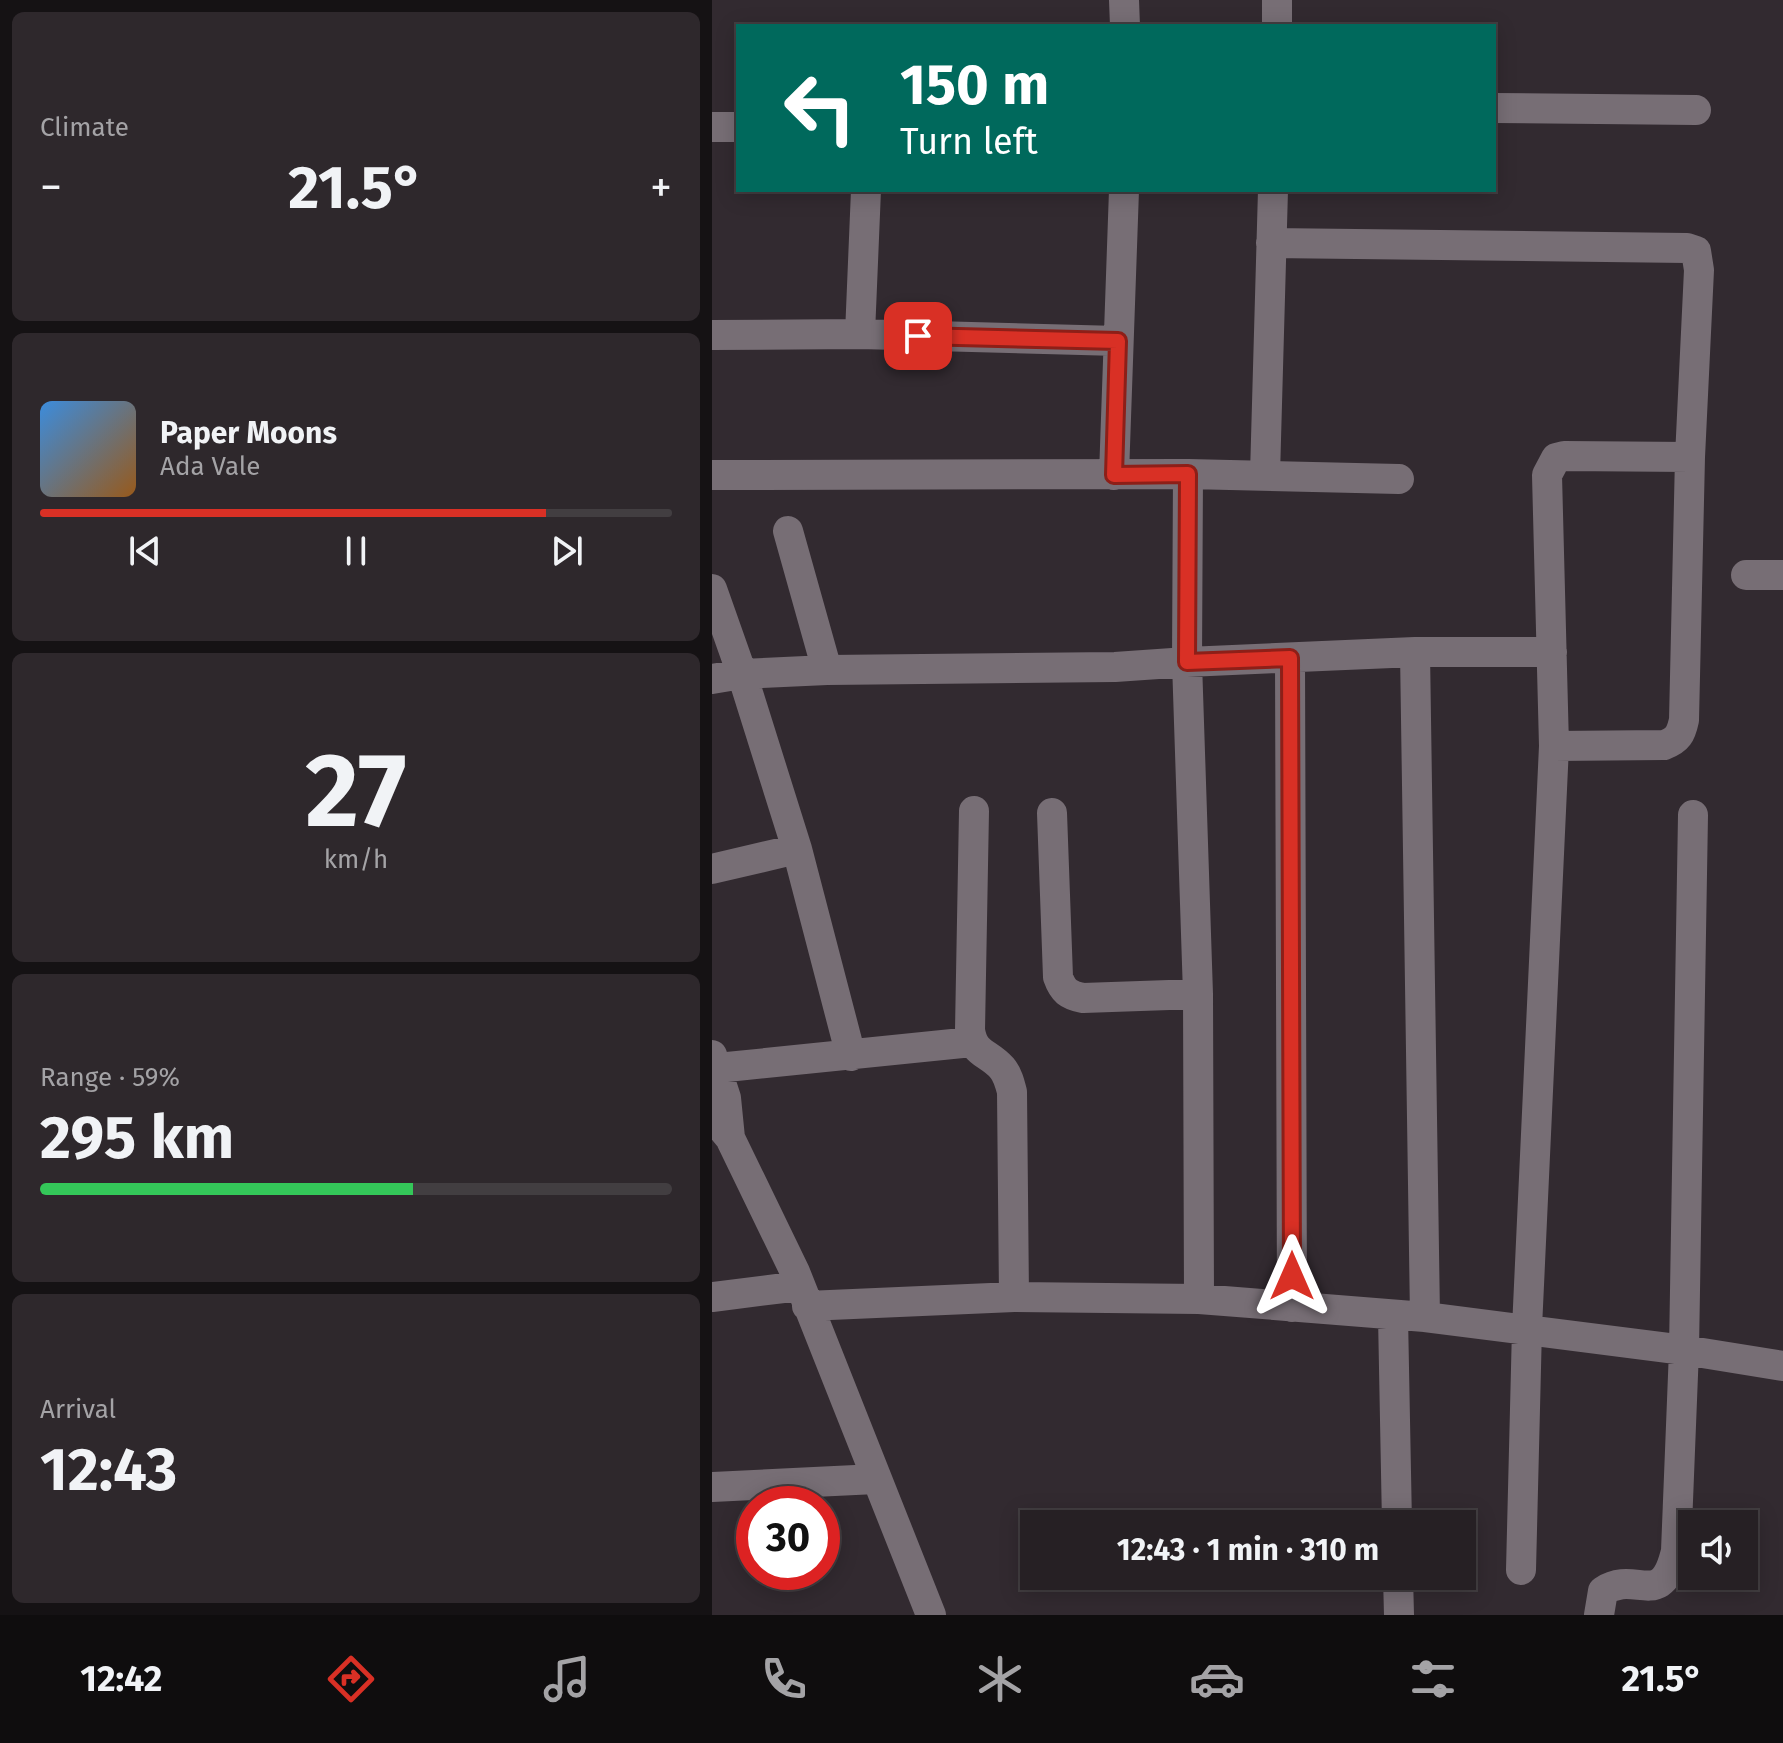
<!DOCTYPE html>
<html lang="en">
<head>
<meta charset="utf-8">
<style>
	body { margin:0; font-family:"Fira Sans",sans-serif; background:#2e282c; color:#f1f3f6; height:100vh; display:flex; flex-direction:column; font-size:30px; white-space:nowrap }
	* { box-sizing:border-box; margin:0 }
	p { font-size:26px; color:#a4a3a6 }
	.icon { flex:none; width:44px; height:44px; fill:none; stroke:currentColor; stroke-width:2; stroke-linecap:round; stroke-linejoin:round }
	.map { position:relative; flex:1; overflow:hidden }
	.sheet { display:flex; flex-direction:column; gap:12px; padding:12px; background:#151214; width:712px }
	.sheet>* { flex:none }
	.top-card { position:absolute; left:24px; top:24px; width:760px; height:168px; border-radius:0px; box-shadow:0 4px 20px #0003,0 0 0 2px #423e41; background:#00695c; color:#fff; overflow:hidden }
	.controls { position:absolute; left:966px; top:1510px; display:grid; gap:16px }
	.controls a { display:grid; place-items:center; width:80px; height:80px; border-radius:0px; background:#262024; box-shadow:0 4px 20px #0003,0 0 0 2px #423e41; font-size:40px }
	.speed { position:absolute; left:24px; top:1486px; display:flex; gap:16px; font-size:40px; font-weight:700; text-align:center }
	.speed>* { display:grid; place-content:center; width:104px; height:104px; border-radius:50%; background:#262024; box-shadow:0 4px 20px #0003,0 0 0 2px #423e41; line-height:1 }
	.speed .limit { border:12px solid #d22; background:#fff; color:#111 }
	.pin { position:absolute; display:grid; place-items:center; width:68px; height:68px; color:#fff; margin:-34px; border-radius:16px; box-shadow:0 4px 12px #0006 }
	.me { position:absolute; width:88px; margin:-44px; rotate:0deg; stroke-linejoin:round; filter:drop-shadow(0 0 6px #0008) }
	.turn { display:flex; align-items:center; gap:28px; height:168px; padding:0 32px; font-size:36px }
	.turn .icon { width:104px; height:104px; stroke-width:2.5 }
	.turn b { display:block; font-size:56px; line-height:68px }
	.big { font-size:60px; font-weight:700; line-height:1.1 }
	.sheet .widget { flex:1; display:flex; flex-direction:column; justify-content:center; gap:12px; min-width:0; padding:0 28px; border-radius:12px; background:#2e282c }
	.sheet .dial { align-items:center; gap:0 }
	.dial b { font-size:104px; line-height:1 }
	.song { display:flex; align-items:center; gap:24px }
	.cover { width:96px; height:96px; border-radius:12px; background:linear-gradient(135deg,hsl(210 70% 55%),hsl(30 70% 35%)) }
	.played { height:8px; border-radius:4px; background:linear-gradient(90deg,#d93025 80%,#423e41 80%) }
	.keys { display:flex; justify-content:space-around; direction:ltr }
	.heat { display:flex; justify-content:space-between; align-items:center; font-size:44px; direction:ltr }
	.charge { height:12px; border-radius:6px; background:linear-gradient(90deg,#34c759 59%,#423e41 0) }
	.trip { position:absolute; left:308px; top:1510px; width:456px; height:80px; border-radius:0px; background:#262024; box-shadow:0 4px 20px #0003,0 0 0 2px #423e41; font-weight:700; line-height:80px; text-align:center }
	.dock { display:flex; height:128px; justify-content:space-around; align-items:center; background:#0f0d0e; color:#a4a3a6 }
	.dock .icon { width:56px; height:56px }
	.dock .current { color:#d93025 }
	.dock b { font-size:36px; color:#f1f3f6 }
	main { display:flex; flex:1; min-height:0 }
	.map>svg:first-child { display:block }
	.lines { fill:none; stroke-linecap:round; stroke-linejoin:round }
	.minor { stroke:#776e75; stroke-width:30 }
	.route-casing { stroke:#8d1f18; stroke-width:20 }
	.route { stroke:#d93025; stroke-width:14 }
</style>
</head>
<body>
<main>
<section class="sheet">
<div class="widget"><p>Climate</p>
<div class="heat"><a>−</a><b class="big">21.5°</b><a>+</a></div>
</div>
<div class="widget">
<div class="song"><i class="cover"></i><div><b>Paper Moons</b><p>Ada Vale</p></div></div>
<div class="played"></div>
<div class="keys"><svg class="icon" aria-label="previous" viewBox="0 0 24 24"><path d="M18 5L8 12l10 7zM5 5v14"/></svg><svg class="icon" aria-label="pause" viewBox="0 0 24 24"><path d="M8 5v14M16 5v14"/></svg><svg class="icon" aria-label="next" viewBox="0 0 24 24"><path d="M6 5l10 7-10 7zM19 5v14"/></svg></div>
</div>
<div class="widget dial"><b>27</b><p>km/h</p></div>
<div class="widget"><p>Range · 59%</p><b class="big">295 km</b><div class="charge"></div></div>
<div class="widget"><p>Arrival</p><b class="big">12:43</b></div>
</section>
<div class="map">
<svg width="1071" height="1615" viewBox="0 0 1071 1615">
	<rect width="100%" height="100%" fill="#322a30"/>
	<g class="lines">
		<path class="minor" d="M412,0l1,26
			M565,26v-26
			M782,108l202,2
			M0,127h26
			M559,243l416,5 9,3 3,19 -9,187 -6,263c-3,14 -6,20 -20,25l-110,1
			M148,334l6,-144
			M0,335l148,-1 258,7
			M476,474l-1,188 11,332 1,305
			M0,475l476,-1 211,5
			M402,475l10,-285
			M553,475l8,-285
			M76,531l39,139
			M1034,575h37
			M0,589l30,85 55,175 54,207
			M703,652l10,665
			M578,658l2,649
			M0,679l30,-5 85,-4 288,-3 72,-5 228,-10h137
			M262,811l-4,219c4,25 18,22 32,38 6,7 8,16 10,24l2,205
			M340,813l6,164c5,14 10,18 25,21l115,-4
			M0,869l85,-20
			M0,1055l14,43 4,40
			M5,1068l255,-26
			M0,1116l18,22 65,134 136,343
			M0,1297l88,-11
			M95,1306l207,-9 185,2 226,18 259,33 99,16
			M681,1316l4,208
			M0,1487l164,-8
			M809,1570l6,-242 27,-582 -7,-271 9,-17 8,-2 126,1
			M686,1576l1,39
			M887,1615l4,-24c34,-22 58,21 73,-40l8,-201 9,-535"/>
	</g>
	<g class="lines">
		<defs>
			<path id="route" d="M206,336l200,5 -4,134 74,-1 -1,188 103,-4 2,618"/>
		</defs>
		<use href="#route" class="route-casing"/>
		<use href="#route" class="route"/>
	</g>
</svg>
<div class="controls">
<a><svg class="icon" aria-label="sound" viewBox="0 0 24 24"><path d="M4 9h4l5-4v14l-5-4H4zM17 9q2 3 0 6"/></svg></a>
</div>
<div class="speed"><div class="limit">30</div></div>
<div class="pin" style="left:206px;top:336px;background:#d93025"><svg class="icon" aria-label="arrive" viewBox="0 0 24 24"><path d="M6 21V4h12l-3 4 3 4H6"/></svg></div>
<svg class="me" style="left:580px;top:1276px" viewBox="-20 -20 40 40"><path d="M0-17L14 15 0 8-14 15z" fill="#d93025" stroke="#fff" stroke-width="4"/></svg>
<div class="trip">12:43 · 1 min · 310 m</div>
<div class="top-card">
<div class="turn"><svg class="icon" aria-label="left" viewBox="0 0 24 24"><path d="M17 20v-9H6M10 6l-5 5 5 5"/></svg><div><b>150 m</b>Turn left</div></div>
</div>
</div>
</main>
<nav class="dock">
<b>12:42</b>
<svg class="icon current" aria-label="directions" viewBox="0 0 24 24"><path d="M12 3l9 9-9 9-9-9zM9 14v-3h6M13 9l2 2-2 2"/></svg>
<svg class="icon" aria-label="music" viewBox="0 0 24 24"><path d="M9 18V5l10-2v13"/><circle cx="6" cy="18" r="3"/><circle cx="16" cy="16" r="3"/></svg>
<svg class="icon" aria-label="phone" viewBox="0 0 24 24"><path d="M5 4h4l2 5-3 2q2 4 5 5l2-3 5 2v4C11 20 4 13 5 4z"/></svg>
<svg class="icon" aria-label="climate" viewBox="0 0 24 24"><path d="M12 3v18M4 7l16 10M4 17L20 7"/></svg>
<svg class="icon" aria-label="car" viewBox="0 0 24 24"><path d="M5 17H2v-5l4-1 3-4h7l3 4 3 1v5h-3M9 17h6M6 11h13"/><circle cx="7" cy="17" r="2"/><circle cx="17" cy="17" r="2"/></svg>
<svg class="icon" aria-label="filters" viewBox="0 0 24 24"><path d="M4 7h16M4 17h16"/><circle cx="9" cy="7" r="2"/><circle cx="15" cy="17" r="2"/></svg>
<b>21.5°</b>
</nav>
</body>
</html>
